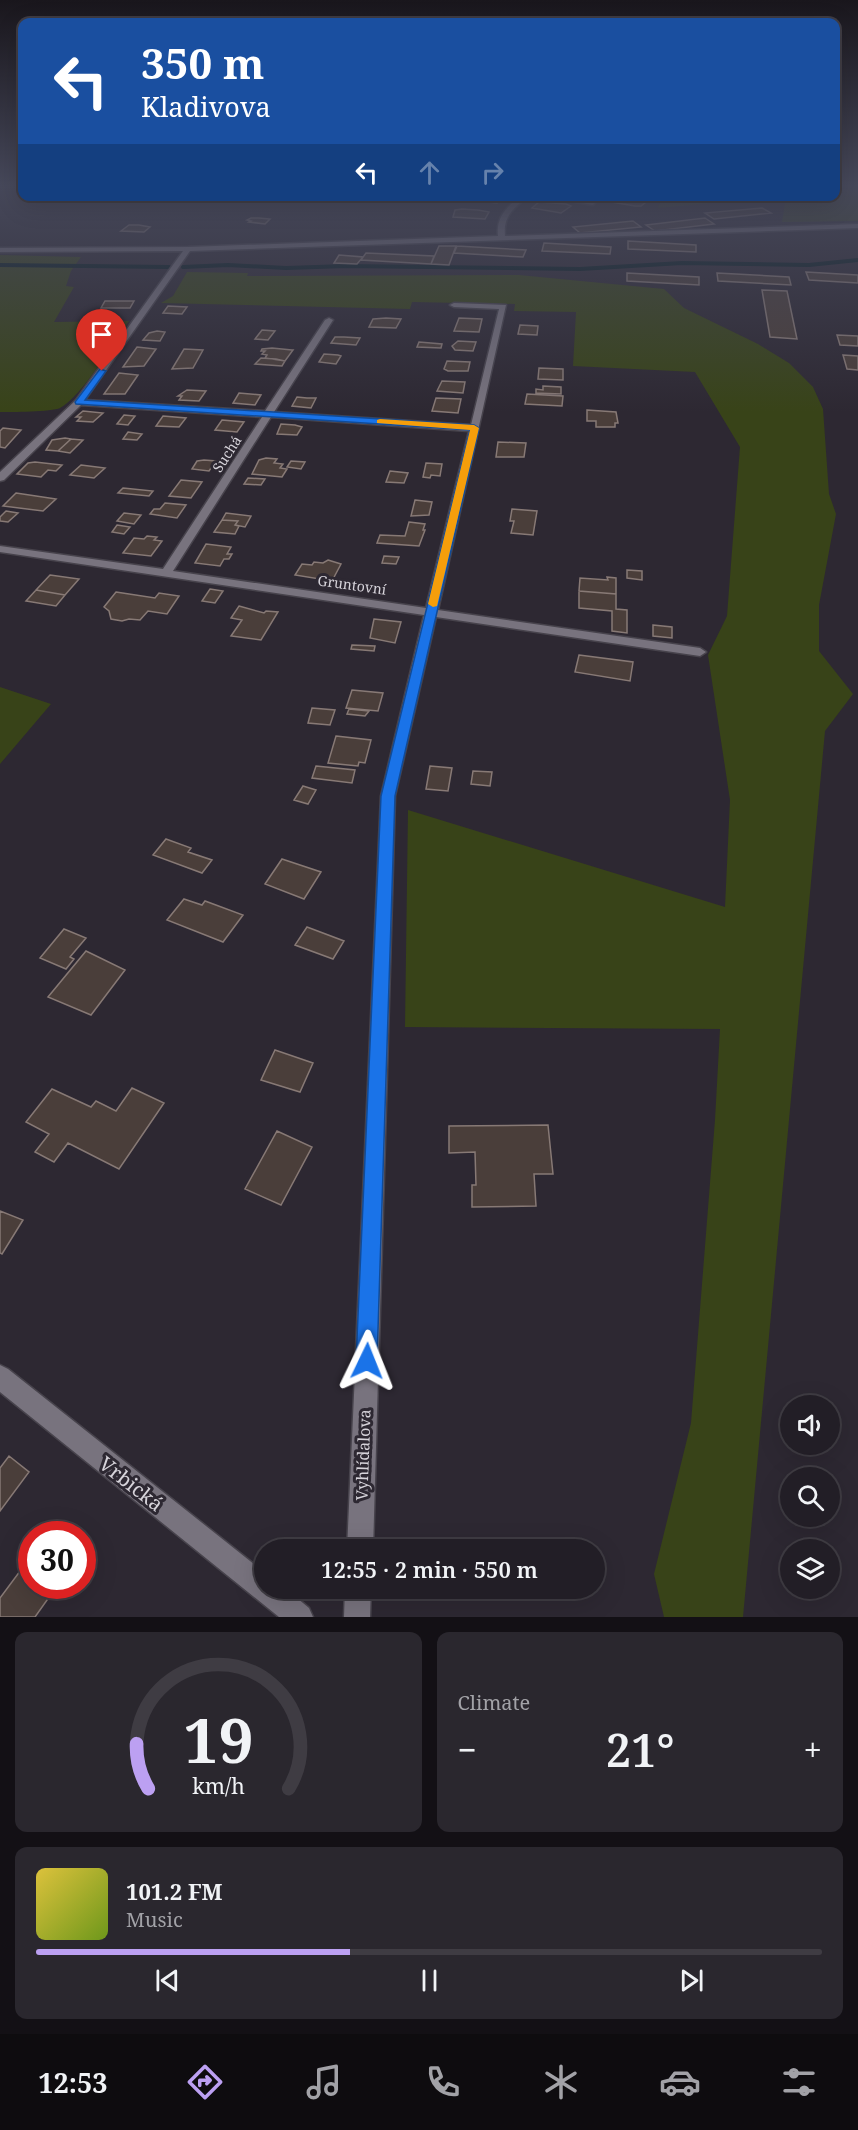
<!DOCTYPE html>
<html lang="en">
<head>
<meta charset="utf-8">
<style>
	body { margin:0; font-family:"Noto Serif",serif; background:#2a272e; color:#f1f3f6; height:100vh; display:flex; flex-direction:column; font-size:22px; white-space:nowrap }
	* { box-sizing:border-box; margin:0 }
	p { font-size:20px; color:#a2a2a7 }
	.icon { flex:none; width:33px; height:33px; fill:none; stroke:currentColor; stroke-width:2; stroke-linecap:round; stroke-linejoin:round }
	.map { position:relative; height:1617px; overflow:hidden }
	.drawer { display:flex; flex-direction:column; gap:15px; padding:15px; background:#131015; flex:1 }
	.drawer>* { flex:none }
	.guide { position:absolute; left:18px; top:18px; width:822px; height:183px; border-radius:12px; box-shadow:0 6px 24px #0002,0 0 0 2px #3f3c43; background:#1a4fa0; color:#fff; overflow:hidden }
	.fabs { position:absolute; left:780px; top:1395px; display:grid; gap:12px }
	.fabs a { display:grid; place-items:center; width:60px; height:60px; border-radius:50%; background:#221e26; box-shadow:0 6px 24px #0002,0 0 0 2px #3f3c43; font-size:30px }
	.speed { position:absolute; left:18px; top:1521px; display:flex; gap:12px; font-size:30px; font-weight:700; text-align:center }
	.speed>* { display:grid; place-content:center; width:78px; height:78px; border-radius:50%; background:#221e26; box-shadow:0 6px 24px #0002,0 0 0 2px #3f3c43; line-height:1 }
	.speed .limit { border:9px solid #d22; background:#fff; color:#111 }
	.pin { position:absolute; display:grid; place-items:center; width:51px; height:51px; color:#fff; margin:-62px -26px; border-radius:50% 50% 50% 0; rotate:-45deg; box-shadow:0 0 6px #0007 }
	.pin .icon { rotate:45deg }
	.me { position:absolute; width:66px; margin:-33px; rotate:2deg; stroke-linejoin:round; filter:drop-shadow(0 0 4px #0008) }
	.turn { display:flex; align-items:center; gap:21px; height:126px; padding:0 24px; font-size:27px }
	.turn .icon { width:78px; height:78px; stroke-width:2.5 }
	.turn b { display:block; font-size:42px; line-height:51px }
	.lanes { display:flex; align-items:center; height:57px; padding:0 24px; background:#0003; justify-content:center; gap:30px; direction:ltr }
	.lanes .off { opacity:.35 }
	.big { font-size:45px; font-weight:600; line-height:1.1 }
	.drawer .card { flex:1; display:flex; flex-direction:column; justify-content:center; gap:9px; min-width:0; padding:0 21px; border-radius:12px; background:#2a272e }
	.drawer .dial { align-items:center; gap:0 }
	.dial svg { height:156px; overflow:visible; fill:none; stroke:#3f3c43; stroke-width:7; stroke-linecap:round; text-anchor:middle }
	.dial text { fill:#f1f3f6; stroke:none }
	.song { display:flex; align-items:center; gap:18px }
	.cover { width:72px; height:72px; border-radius:9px; background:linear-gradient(135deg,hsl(50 70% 55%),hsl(80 70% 35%)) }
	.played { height:6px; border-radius:3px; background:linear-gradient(90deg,#bca0f2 40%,#3f3c43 40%) }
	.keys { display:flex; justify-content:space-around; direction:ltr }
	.heat { display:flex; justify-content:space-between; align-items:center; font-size:33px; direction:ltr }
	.drawer .tiles { flex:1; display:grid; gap:15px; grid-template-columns:1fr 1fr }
	.card:last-child { grid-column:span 2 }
	.trip { position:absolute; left:254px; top:1539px; width:351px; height:60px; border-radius:30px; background:#221e26; box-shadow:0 6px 24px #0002,0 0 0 2px #3f3c43; font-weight:600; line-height:60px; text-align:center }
	.tab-bar { display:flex; height:96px; justify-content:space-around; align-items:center; background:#0e0c0f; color:#a2a2a7 }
	.tab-bar .icon { width:42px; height:42px }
	.tab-bar .active { color:#bca0f2 }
	.tab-bar b { font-size:27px; color:#f1f3f6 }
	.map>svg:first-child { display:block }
	.green { fill:#384318 }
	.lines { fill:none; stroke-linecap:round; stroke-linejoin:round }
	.stream { stroke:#01181c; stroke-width:4 }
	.building { fill:#4a3e3a; stroke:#877975; stroke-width:1.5 }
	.minor-casing { stroke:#47434c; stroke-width:3 }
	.tertiary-casing { stroke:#47434c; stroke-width:3 }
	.minor { fill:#78737e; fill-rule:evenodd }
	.tertiary { fill:#78737e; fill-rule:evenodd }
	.route { fill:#1a73e8; stroke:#114b97; stroke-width:1.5 }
	.slow { fill:#f59e0b }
	.labels { text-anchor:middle; stroke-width:6; stroke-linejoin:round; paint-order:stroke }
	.far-street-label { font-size:14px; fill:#d6d3da; stroke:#2d2832 }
	.street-label { font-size:16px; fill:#d6d3da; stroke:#2d2832 }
	.near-street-label { font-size:20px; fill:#d6d3da; stroke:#2d2832 }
</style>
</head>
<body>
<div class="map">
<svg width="858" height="1617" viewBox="0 0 858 1617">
	<rect width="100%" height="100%" fill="#2d2832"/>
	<path class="green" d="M836,186h22v35l-76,1 4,-25 50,-1z
		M663,196h114v1l-119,11z
		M0,255l81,2 -10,14 -5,15 8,1 -20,35 75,-1c-14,21 -48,76 -69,87 -8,4 -49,4 -60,4z
		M187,272l61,1 -1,3 272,-1 145,14 20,19 74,36 31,19 24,24 10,22 6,85 7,20 -17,91v46l34,43 -28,37 -82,886h-79l-10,-43 37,-151 24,-303 5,-91 -315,-2 3,-217 317,97 5,-107 -22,-145 19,-39 13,-169 -45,-75 -122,-6 3,-54 -62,-1 1,-7 -103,-2 -2,7 -249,-6 12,-7z
		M0,687l51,17 -51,60z"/>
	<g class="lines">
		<path class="stream" d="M0,265l169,2
			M183,267l45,-2 58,3 60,-2 234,3 102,-6 127,2 49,-5"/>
	</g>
	<path class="building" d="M472,196h30l3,1 -8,6 -30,-3z
		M616,196h14l20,3 -9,7h-6l-24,-4z
		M539,202l27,2 5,2 -10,7 -29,-5z
		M762,208l9,5 -57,6 -9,-6z
		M462,209l16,1 11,2 -4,7 -32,-2 2,-7z
		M251,218h8l11,1 -5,5 -16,-2 2,-1 -4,-1z
		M705,218l9,6 -59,7 -9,-6z
		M633,221l8,6 -61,6 -7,-6z
		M129,225h10l11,2 -6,5 -23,-1z
		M628,241l68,4v7l-68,-3z
		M544,243l67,4 -1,7 -68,-3z
		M439,246h17l-7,19 -18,-1z
		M457,246l69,4 -3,7 -69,-4z
		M366,253l68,3 -3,8 -70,-4z
		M339,255l24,2 -6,7 -23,-1z
		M806,272l52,3v8l-49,-3z
		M627,273l72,4v8l-72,-4z
		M717,273l72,4 2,8 -73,-4z
		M762,290l25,1 10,48 -27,-2z
		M105,301h29l-4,7h-29z
		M168,306l19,1 -5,7 -19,-1z
		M459,318l23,1 -3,13 -25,-1z
		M373,319l13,-1 15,1 -5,9 -27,-1z
		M520,325l18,1 -1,9 -19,-1z
		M262,330l13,1 -7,9 -13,-1z
		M157,331l8,1 -5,9 -17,-1 6,-7z
		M837,335l21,1v10l-18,-1z
		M335,337h9l16,1 -4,7 -25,-2z
		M458,341l18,1 -3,9 -18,-1 -3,-4z
		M419,342l23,2 -1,4 -24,-1z
		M137,347l19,2 -12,17 -21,1z
		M272,348l20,2h1l-8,11 -20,-3 2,-3 -5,-1 3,-3h-4l1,-2z
		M184,349l19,1 -10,18 -21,1z
		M324,354l14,1 3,1 -5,8 -17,-2z
		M843,355l15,1v14l-11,-1z
		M261,358l15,1 9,2 -3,5 -27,-2z
		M447,361l23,1 -2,9h-20l-4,-2z
		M539,368l24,1v11l-25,-1z
		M119,373l19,2 -13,19h-21z
		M442,381l23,1 -2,11 -26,-2z
		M543,386l18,1v7l-25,-1v-4l7,1z
		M187,390l19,1 -7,10 -20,-1 3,-4h-4z
		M239,393l22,2 -6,10 -22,-2z
		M527,394l36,2 -1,10 -37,-2z
		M297,397l10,1h9l-5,10 -19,-2z
		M436,398l25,1 -3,14 -26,-2z
		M587,410l29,2 2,11h-3v4h-19v-6h-9z
		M83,411l20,2 -10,9 -16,-1 4,-4h-5z
		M124,415l11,1 -7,9 -11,-1z
		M163,416l23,2 -7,9 -23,-1z
		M222,420l22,2 -7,10 -22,-2z
		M281,424l14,1 7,2 -5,8 -20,-1z
		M3,428l18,2 -16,18 -5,-1v-16z
		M128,432l14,2 -5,6 -14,-1z
		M65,438l6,1 -13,12 -12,-1 6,-10z
		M71,439l12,1 -13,13 -12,-2z
		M498,442l28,1 -2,14h-28z
		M266,458l11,1 -3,4 9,1 -3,4 7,1 -5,8 -30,-3 7,-14z
		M197,461l7,-1 12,1 -7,10 -17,-2z
		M291,461l14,1 -4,7 -14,-2z
		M35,462l27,3 -6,6 -8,-1 -7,7 -24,-3 11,-11z
		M426,463l16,1 -2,12 -9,-1 -1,3 -7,-1z
		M81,465l24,3 -11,10 -24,-3z
		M390,471l18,2 -4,10 -18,-1z
		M248,478l17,1 -4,6 -17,-1z
		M181,480l21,2 -11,16 -22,-2z
		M123,488l30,3 -4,5 -31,-3z
		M16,493l40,6 -13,12 -40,-5z
		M415,500l17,2 -3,13 -18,1z
		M165,503l21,2 -9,13 -27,-4 4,-5h6z
		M512,509l25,2 -4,24 -22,-2 3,-12h-4z
		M6,511l12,2 -10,9 -8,-1v-4z
		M124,513l17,2 -7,9 -17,-3z
		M226,513l25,3 -6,11 -10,-2 3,-4 -16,-1z
		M222,520l16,1 -3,4 4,1 -4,8 -21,-2z
		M409,522l16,2 -2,6h2l-6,16 -42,-3 3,-8 25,1z
		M117,525l13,2 -6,7 -12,-2z
		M147,536l10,1 -3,3 8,1 -11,15 -28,-3 11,-15 10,1z
		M206,544l25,3 -4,7h5l-3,5h-5l-4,7 -25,-3z
		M384,556l15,1 -3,7 -14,-1z
		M328,560l13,4 -9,17 -37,-6 7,-11 10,1 2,-3 9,1z
		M627,570l15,1v9l-15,-2z
		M50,575l29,4 -14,16 -29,-5z
		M607,577l9,1v16l-37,-3 1,-13 28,2z
		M210,589l13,2 -8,12 -13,-2z
		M36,590l29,5 -9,11 -30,-5z
		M579,591l37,3v15l11,1v23l-15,-2v-20l-33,-3z
		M116,592l39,6 4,-5 20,3 -12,18 -19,-3 -8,9 -11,-1 -7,2 -11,-2 -2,-8 -5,-4z
		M239,606l25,7 2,-2 12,1 -17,28 -30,-4 11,-16 -11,-2z
		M374,619l27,3 -6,21 -25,-5z
		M653,625l19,2v11l-19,-2z
		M352,645l23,1 -1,5 -23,-2z
		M579,655l54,7 -3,19 -55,-9z
		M352,690l31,3 -5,18 -32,-3z
		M312,708l23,2 -5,15 -22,-2z
		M349,709l20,2 -4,5 -18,-2z
		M336,736l35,4 -6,23 -6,-1 -1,4 -30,-3z
		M316,766l39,4 -3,13 -40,-5z
		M430,766l22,2 -4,23 -22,-2z
		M473,771l19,1 -2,14 -19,-2z
		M303,786l13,4 -8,14 -14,-4z
		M166,839l25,9 -3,4 24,8 -10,13 -49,-18z
		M282,859l39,13 -17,27 -39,-15z
		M184,899l18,6 3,-4 38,14 -20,27 -56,-22z
		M307,927l37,14 -11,18 -38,-14z
		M64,929l22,9 -16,19 4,2 -8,10 -26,-11z
		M86,951l39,19 -34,45 -43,-18z
		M275,1050l38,13 -13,29 -39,-12z
		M132,1088l32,15 -45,66 -51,-26 -14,19 -19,-10 14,-18 -23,-12 26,-33 39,18 5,-6 20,10z
		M548,1125l5,49h-19l2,32 -64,1v-22h4l-1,-33 -26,1v-27z
		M277,1131l35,16 -31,58 -36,-16z
		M0,1211l23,9 -21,34 -2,-1z
		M9,1456l20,16 -29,39v-43z
		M32,1555v31h25l-22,31h-35v-19z"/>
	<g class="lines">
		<defs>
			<path id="minor" d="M520,196h8c-14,13 -25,19 -23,40l353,-12v4l-668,23 -105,149 180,11 60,-91 4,-2 4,2 -59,92 197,13 28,-116 -45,-2 -4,-2 4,-2 52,2 -68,305 262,38 6,4 -6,4 -264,-39 -41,179 -22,754h-26l34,-754 43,-181 -424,-63v-6l163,23 99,-152 -181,-12 -77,75 -4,1v-9l76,-72 107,-149 -183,1v-4l188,-1 310,-11c-2,-19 8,-28 22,-40zM271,417l198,14 -43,177 -253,-37z
				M539,196l52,5 4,-5h7l-9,9z
				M345,1588h26l-1,29h-26z"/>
			<path id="tertiary" d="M0,1365l8,4 256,203v16h21l24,20 4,9h-34l-279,-225z"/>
		</defs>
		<use href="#minor" class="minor-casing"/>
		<use href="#tertiary" class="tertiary-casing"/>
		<use href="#minor" class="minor"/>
		<use href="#tertiary" class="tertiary"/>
	</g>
	<linearGradient id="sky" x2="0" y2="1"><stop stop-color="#19161c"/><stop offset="0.45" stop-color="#46485a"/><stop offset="1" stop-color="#46485a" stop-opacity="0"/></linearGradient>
	<rect width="858" height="412" fill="url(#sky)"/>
	<path class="route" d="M100,369l6,2 -21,29 389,25 5,3 -84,368 -18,565 -3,7 -7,4 -7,-4 -4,-7 25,-565 89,-366 -394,-26 -1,-2z"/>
	<path class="slow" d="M380,419l94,6 5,3 -42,178 -4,1 -5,-3 42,-174 -93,-7v-3z"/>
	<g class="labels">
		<g class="far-street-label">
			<text transform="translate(227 454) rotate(-57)" y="5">Suchá</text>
			<text transform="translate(352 585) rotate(8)" y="5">Gruntovní</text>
		</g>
		<g class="street-label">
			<text transform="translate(363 1455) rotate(-88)" y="6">Vyhlídalova</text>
		</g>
		<g class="near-street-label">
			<text transform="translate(131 1484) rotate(38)" y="7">Vrbická</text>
		</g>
	</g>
</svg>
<div class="fabs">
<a><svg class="icon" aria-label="sound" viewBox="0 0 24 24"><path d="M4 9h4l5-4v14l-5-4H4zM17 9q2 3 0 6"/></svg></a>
<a><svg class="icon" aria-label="search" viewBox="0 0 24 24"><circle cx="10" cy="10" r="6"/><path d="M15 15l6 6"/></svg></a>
<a><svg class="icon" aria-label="layers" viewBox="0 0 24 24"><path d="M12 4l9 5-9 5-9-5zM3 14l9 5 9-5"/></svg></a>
</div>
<div class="speed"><div class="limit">30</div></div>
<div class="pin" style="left:102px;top:371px;background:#d93025"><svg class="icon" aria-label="arrive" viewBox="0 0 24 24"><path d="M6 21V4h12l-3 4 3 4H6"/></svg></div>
<svg class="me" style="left:367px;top:1361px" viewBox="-20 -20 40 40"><path d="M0-17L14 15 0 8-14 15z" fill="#1a73e8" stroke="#fff" stroke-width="4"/></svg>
<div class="trip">12:55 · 2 min · 550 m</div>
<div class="guide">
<div class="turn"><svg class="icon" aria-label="left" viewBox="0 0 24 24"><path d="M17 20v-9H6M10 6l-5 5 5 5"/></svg><div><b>350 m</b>Kladivova</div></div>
<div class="lanes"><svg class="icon" aria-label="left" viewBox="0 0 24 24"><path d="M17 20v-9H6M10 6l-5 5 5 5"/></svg><svg class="icon off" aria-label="ahead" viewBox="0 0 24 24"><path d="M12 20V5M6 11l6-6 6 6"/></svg><svg class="icon off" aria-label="right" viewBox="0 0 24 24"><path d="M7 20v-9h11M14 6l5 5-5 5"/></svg></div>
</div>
</div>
<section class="drawer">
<div class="tiles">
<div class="card dial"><svg viewBox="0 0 100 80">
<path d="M14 69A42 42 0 1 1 86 69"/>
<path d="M14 69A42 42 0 0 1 8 46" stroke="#bca0f2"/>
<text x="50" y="56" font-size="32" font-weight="700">19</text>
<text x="50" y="72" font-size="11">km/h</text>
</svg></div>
<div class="card"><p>Climate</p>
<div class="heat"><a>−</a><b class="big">21°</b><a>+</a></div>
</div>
<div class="card">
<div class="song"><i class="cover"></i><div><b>101.2 FM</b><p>Music</p></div></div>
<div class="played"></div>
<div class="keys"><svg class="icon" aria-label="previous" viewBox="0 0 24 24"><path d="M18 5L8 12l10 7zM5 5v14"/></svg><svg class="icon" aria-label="pause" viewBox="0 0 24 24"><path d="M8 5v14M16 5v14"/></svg><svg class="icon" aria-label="next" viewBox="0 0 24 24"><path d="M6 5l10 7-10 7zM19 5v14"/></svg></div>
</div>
</div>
</section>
<nav class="tab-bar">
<b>12:53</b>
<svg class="icon active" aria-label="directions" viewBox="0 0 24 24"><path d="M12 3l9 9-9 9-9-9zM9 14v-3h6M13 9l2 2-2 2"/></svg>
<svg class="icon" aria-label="music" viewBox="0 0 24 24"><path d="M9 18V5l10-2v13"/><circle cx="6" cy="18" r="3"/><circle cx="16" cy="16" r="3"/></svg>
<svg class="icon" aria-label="phone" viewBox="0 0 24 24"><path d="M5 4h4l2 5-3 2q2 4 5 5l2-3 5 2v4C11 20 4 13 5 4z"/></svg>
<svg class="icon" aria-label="climate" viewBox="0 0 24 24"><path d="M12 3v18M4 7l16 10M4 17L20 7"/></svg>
<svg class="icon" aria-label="car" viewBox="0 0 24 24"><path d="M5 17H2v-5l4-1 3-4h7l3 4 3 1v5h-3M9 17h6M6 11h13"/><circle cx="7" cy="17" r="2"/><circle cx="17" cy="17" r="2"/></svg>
<svg class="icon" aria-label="filters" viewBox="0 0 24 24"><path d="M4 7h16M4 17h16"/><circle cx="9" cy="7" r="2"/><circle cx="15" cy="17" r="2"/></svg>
</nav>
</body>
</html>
